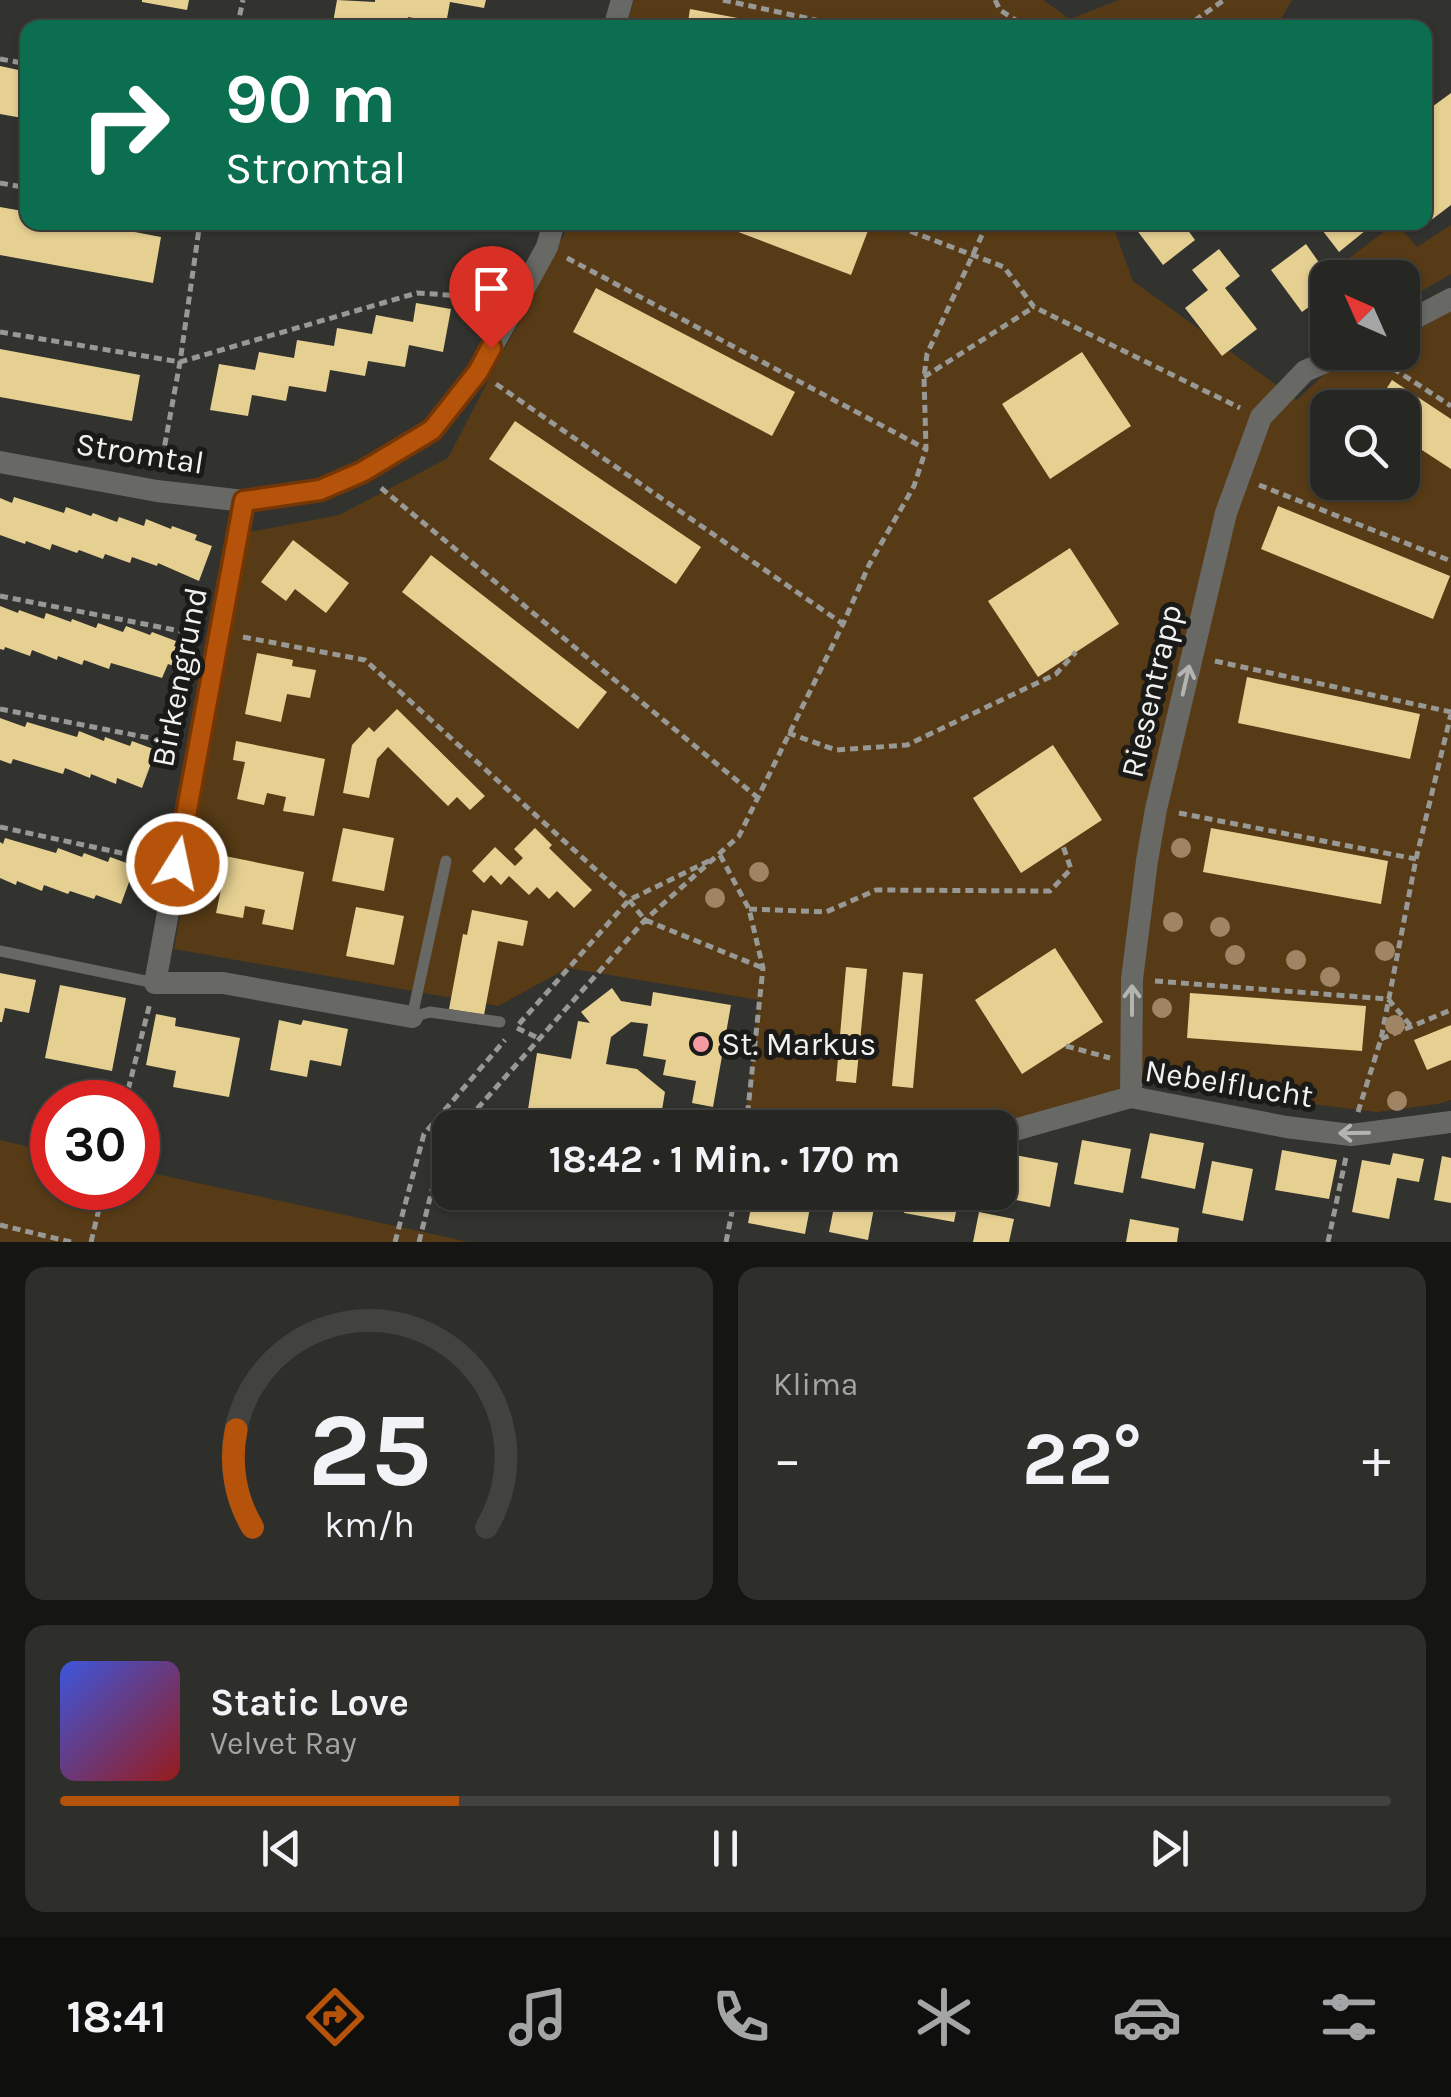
<!DOCTYPE html>
<html lang="de">
<head>
<meta charset="utf-8">
<style>
	body { margin:0; font-family:Karla,sans-serif; background:#2e2e2b; color:#f1f3f6; height:100vh; display:flex; flex-direction:column; font-size:38px; white-space:nowrap }
	* { box-sizing:border-box; margin:0 }
	p { font-size:32px; color:#a4a5a6 }
	.icon { flex:none; width:55px; height:55px; fill:none; stroke:currentColor; stroke-width:2; stroke-linecap:round; stroke-linejoin:round }
	.map { position:relative; height:1242px; overflow:hidden }
	.sheet { display:flex; flex-direction:column; gap:25px; padding:25px; background:#151513; flex:1 }
	.sheet>* { flex:none }
	.guide { position:absolute; left:20px; top:20px; width:1412px; height:210px; border-radius:20px; box-shadow:0 2px 8px #0004,0 0 0 2px #424341; background:#0b6e4f; color:#fff; overflow:hidden }
	.needle { width:65px; rotate:315deg }
	.tools { position:absolute; left:1310px; top:260px; display:grid; gap:20px }
	.tools a { display:grid; place-items:center; width:110px; height:110px; border-radius:20px; background:#262623; box-shadow:0 2px 8px #0004,0 0 0 2px #424341; font-size:50px }
	.speed { position:absolute; left:30px; top:1080px; display:flex; gap:20px; font-size:50px; font-weight:700; text-align:center }
	.speed>* { display:grid; place-content:center; width:130px; height:130px; border-radius:50%; background:#262623; box-shadow:0 2px 8px #0004,0 0 0 2px #424341; line-height:1 }
	.speed .limit { border:15px solid #d22; background:#fff; color:#111 }
	.pin { position:absolute; display:grid; place-items:center; width:85px; height:85px; color:#fff; margin:-102px -42px; border-radius:50% 50% 50% 0; rotate:-45deg; box-shadow:0 0 10px #0007 }
	.pin .icon { rotate:45deg }
	.me { position:absolute; width:110px; margin:-55px; rotate:10deg; stroke-linejoin:round; filter:drop-shadow(0 0 8px #0008) }
	.turn { display:flex; align-items:center; gap:35px; height:210px; padding:0 40px; font-size:45px }
	.turn .icon { width:130px; height:130px; stroke-width:2.5 }
	.turn b { display:block; font-size:70px; line-height:85px }
	.big { font-size:75px; font-weight:700; line-height:1.1 }
	.sheet .tile { flex:1; display:flex; flex-direction:column; justify-content:center; gap:15px; min-width:0; padding:0 35px; border-radius:20px; background:#2e2e2b }
	.sheet .dial { align-items:center; gap:0 }
	.dial svg { height:260px; overflow:visible; fill:none; stroke:#424341; stroke-width:7; stroke-linecap:round; text-anchor:middle }
	.dial text { fill:#f1f3f6; stroke:none }
	.song { display:flex; align-items:center; gap:30px }
	.cover { width:120px; height:120px; border-radius:15px; background:linear-gradient(135deg,hsl(230 70% 55%),hsl(0 70% 35%)) }
	.played { height:10px; border-radius:5px; background:linear-gradient(90deg,#b45309 30%,#424341 30%) }
	.keys { display:flex; justify-content:space-around; direction:ltr }
	.heat { display:flex; justify-content:space-between; align-items:center; font-size:55px; direction:ltr }
	.sheet .tiles { flex:1; display:grid; gap:25px; grid-template-columns:1fr 1fr }
	.tile:last-child { grid-column:span 2 }
	.trip { position:absolute; left:432px; top:1110px; width:585px; height:100px; border-radius:20px; background:#262623; box-shadow:0 2px 8px #0004,0 0 0 2px #424341; font-weight:700; line-height:100px; text-align:center }
	.tab-bar { display:flex; height:160px; justify-content:space-around; align-items:center; background:#0f0f0e; color:#a4a5a6 }
	.tab-bar .icon { width:70px; height:70px }
	.tab-bar .active { color:#b45309 }
	.tab-bar b { font-size:45px; color:#f1f3f6 }
	.map>svg:first-child { display:block }
	.green { fill:#573b16; fill-rule:evenodd }
	.building { fill:#e5cf91 }
	.lines { fill:none; stroke-linecap:round; stroke-linejoin:round }
	.path { stroke:#989895; stroke-width:5; stroke-dasharray:8 5; stroke-linecap:butt }
	.lane { stroke:#686864; stroke-width:11 }
	.street { stroke:#686864; stroke-width:22 }
	.tree { fill:#9f8564 }
	.oneway { stroke:#b4b4b1 }
	.route-casing { stroke:#753606; stroke-width:25 }
	.route { stroke:#b45309; stroke-width:18 }
	.poi-dot { fill:#f49aa3; stroke:#1a1a18; stroke-width:4 }
	.labels { text-anchor:middle; stroke-width:10; stroke-linejoin:round; paint-order:stroke }
	.street-label { font-size:32px; fill:#f2f2f0; stroke:#1a1a18 }
	.poi-label { font-size:32px; fill:#f2f2f0; stroke:#1a1a18; text-anchor:start }
</style>
</head>
<body>
<div class="map">
<svg width="1451" height="1242" viewBox="0 0 1451 1242">
	<rect width="100%" height="100%" fill="#32322f"/>
	<path class="green" d="M634,0h409l27,19 49,-19h173l-16,28h-650z
		M570,223h542l21,58 164,119 34,-32 46,-15 25,-1 1,-14 48,-27v789l-13,4 -61,8 -230,-28 -163,43h-239l14,-127 -191,-32 -70,38 -324,-57 76,-417 89,-17 109,-57zM1328,408h74v74h-74z
		M1396,223l21,24 34,-22v49l-48,28 -1,-24 -52,-1 -9,-13z
		M0,1140l52,12v36h86v-18l331,72h-469z"/>
	<path class="building" d="M142,0h47l-2,10 -45,-8z
		M337,0l38,2v-2h111l-2,8 -34,-6 -4,22 -38,-7 -2,11h-74z
		M690,9l90,17v2h-93z
		M0,66l28,6v47l-28,-5z
		M1451,93v112l-21,16 -5,-7v-102z
		M0,207l28,5v10h54l79,15 -8,46 -153,-28z
		M270,222h43l-2,10 -41,-8z
		M712,222h143l14,6 -18,47z
		M1136,222h46l13,18 -32,25 -30,-40z
		M1316,222h60l-37,30z
		M1306,244l24,34h-2v15l-26,19 -31,-42z
		M1219,249l21,27 -15,12 32,41 -35,27 -37,-48 23,-18 -16,-20z
		M596,288l199,104 -23,44 -199,-104z
		M416,303l35,6 -8,43 -34,-7 -4,22 -37,-6 -3,15 -35,-6 -4,22 -37,-6 -3,15 -34,-6 -4,21 -38,-6 9,-46 36,6 4,-18 35,6 3,-18 37,6 3,-18 35,6 4,-19 37,7z
		M0,349l140,26 -8,46 -132,-24z
		M1082,352l49,74 -81,53 -48,-75z
		M1392,380l59,39v50l-49,-32v-29h-28z
		M515,421l186,126 -25,37 -187,-125z
		M14,497l50,16 2,-6 25,9 2,-3 24,9 2,-5 25,9 2,-7 25,10 1,-3 25,9 -2,5 17,6 -13,35 -41,-18 -1,3 -25,-9 -2,6 -25,-9 -2,5 -24,-9 -2,3 -25,-9 -2,6 -24,-9 -1,3 -25,-9v-37l12,5z
		M1278,506l172,70 -17,43 -172,-70z
		M293,540l56,43 -23,30 -31,-24 -9,12 -25,-19z
		M1070,548l49,76 -81,53 -50,-76z
		M431,555l176,137 -29,37 -176,-137z
		M0,606l18,7 1,-3 25,9 2,-6 25,9 1,-3 24,9 2,-5 25,9 3,-6 24,9 2,-3 24,9 -2,5 17,7 -6,17 -17,-6 -6,14 -51,-15 -2,6 -25,-9 -2,5 -24,-9 -1,4 -25,-10 -2,6 -25,-9 -1,3 -4,-1z
		M257,653l36,7 -1,6 24,4 -6,28 -23,-4 -6,28 -36,-8z
		M1247,677l173,37 -10,45 -172,-36z
		M397,709l88,87 -15,14 -13,-13 -9,9 -60,-59 -11,12 -8,39 -26,-5 9,-48 17,-18 5,5z
		M0,718l25,9 2,-5 50,15 2,-6 25,10 1,-4 25,9 2,-5 24,9 -14,38 -25,-10 -1,6 -25,-10 -1,4 -25,-10 -2,6 -50,-15 -2,5 -11,-4z
		M236,741l89,18 -11,57 -31,-5 3,-14 -19,-4 -3,12 -27,-6 8,-37 -12,-2z
		M1053,745l49,75 -81,53 -48,-75z
		M343,828l51,10 -10,53 -52,-10z
		M535,828l17,17 -3,3 43,42 -18,18 -17,-17 -8,8 -12,-12 -8,8 -20,-19 -8,9 -10,-10 -7,8 -12,-12 23,-24 20,19 8,-8 -9,-9z
		M1211,828l177,33 -7,43 -178,-32z
		M5,838l51,15 2,-5 24,9 2,-4 24,9 2,-5 25,9 -14,38 -25,-9 -2,4 -24,-8 -2,3 -24,-9 -2,6 -25,-10 -1,4 -16,-7v-36l3,2z
		M215,854l89,18 -11,58 -31,-6 3,-14 -20,-4 -2,12 -27,-5 8,-38 -12,-2z
		M356,907l48,9 -10,49 -48,-9z
		M472,910l56,11 -5,25 -25,-5 -14,74 -35,-6 14,-75 4,1z
		M1055,948l48,74 -81,52 -47,-74z
		M846,967l21,2 -11,114 -20,-2z
		M903,972l20,2 -10,114 -21,-2z
		M0,973l36,7 -7,33 -24,-5 -3,14h-2z
		M60,985l66,13 -14,73 -67,-13z
		M612,988l9,13 30,5 2,-14 78,13 -18,102 -21,-4 4,-22 -33,-6 3,-15 -23,-4 5,-32 -17,-2 -20,15 -5,27 31,5 28,23 -6,36h-45l-29,-5 -1,5h-59l12,-75 34,6 7,-38 12,2 -9,-11z
		M1190,993l176,13 -4,45 -175,-13z
		M156,1014l20,4 -1,8 65,12 -11,59 -56,-10 3,-16 -30,-6z
		M279,1020l22,5 2,-5 45,9 -7,37 -31,-6 -3,17 -37,-7z
		M1451,1025v35l-24,10 -13,-30z
		M1150,1133l54,10 -9,46 -54,-11z
		M1082,1140l49,9 -8,44 -49,-9z
		M1282,1150l55,10 -8,39 -54,-9z
		M1004,1153l54,10 -8,44 -54,-11 1,-4h3v-15z
		M1393,1153l31,6 -5,23 -22,-4 -8,41 -37,-7 10,-52 28,5z
		M1442,1156l9,2v45l-17,-3z
		M1212,1161l41,8 -10,52 -41,-8z
		M612,1192h57l-2,14 -56,-9z
		M754,1192h59l-8,42 -57,-11z
		M837,1192h40l-9,48 -39,-8z
		M908,1192h52l-6,30 -50,-9z
		M979,1212l35,7 -5,23h-36z
		M1130,1219l49,9 -2,14h-51z"/>
	<g class="lines">
		<path class="path" d="M723,0l129,28
			M995,0l5,10 28,18
			M237,28l6,-28
			M1184,28l40,-28
			M0,59l28,5
			M0,183l28,5
			M886,222l118,45 30,40 206,101
			M567,258l359,191
			M0,332l180,30 237,-69 78,5
			M1371,354l80,52
			M924,377l110,-70
			M496,384l347,240
			M160,471l20,-109 20,-140
			M1259,485l192,76
			M381,488l376,309
			M0,596l196,38
			M243,637l122,23 264,240 16,20 118,48
			M1215,661l236,51
			M0,709l176,34
			M788,733l48,17 71,-5 149,-71 20,-22
			M1179,813l237,46
			M0,827l154,33
			M720,855l29,54 14,59 -17,160
			M749,909l77,3 50,-22 174,1 21,-22 -8,-23
			M1155,981l233,18 23,27
			M519,1024l110,-124 84,-41
			M517,1028l21,10
			M1381,1039l70,-29
			M1066,1046l44,12
			M125,1102l25,-99
			M1358,1112l23,-73 35,-180 35,-145
			M460,1128l185,-208 94,-84 104,-212 26,-59 45,-79 12,-37 -2,-72 3,-23 61,-132
			M0,1225l71,17
			M91,1242l13,-54
			M395,1242l29,-108 81,-94
			M419,1242l24,-96 7,-7
			M726,1242l10,-50
			M1328,1242l18,-85"/>
		<path class="lane" d="M0,951l155,32
			M412,1017l34,-156
			M412,1017l18,-5 70,10"/>
		<path class="street" d="M614,28l8,-28
			M1402,325l49,-26
			M0,462l157,29 87,10 76,-11 43,-18 69,-42 46,-58 69,-125 7,-25
			M244,501l-89,482h68l189,34
			M1131,1097l1,-118 15,-118 9,-52 70,-296 35,-96 44,-46 44,-19
			M1000,1134l131,-37 155,30 65,8 100,-13"/>
	</g>
	<g class="tree">
		<circle cx="1181" cy="848" r="10"/>
		<circle cx="759" cy="872" r="10"/>
		<circle cx="715" cy="898" r="10"/>
		<circle cx="1173" cy="922" r="10"/>
		<circle cx="1220" cy="927" r="10"/>
		<circle cx="1385" cy="951" r="10"/>
		<circle cx="1235" cy="955" r="10"/>
		<circle cx="1296" cy="960" r="10"/>
		<circle cx="1330" cy="977" r="10"/>
		<circle cx="1162" cy="1008" r="10"/>
		<circle cx="1395" cy="1025" r="10"/>
		<circle cx="1182" cy="1077" r="10"/>
		<circle cx="1397" cy="1101" r="10"/>
	</g>
	<defs><path id="oneway-shaft" d="M-6 0H5M1.5-3L5.5 0L1.5 3" fill="none" stroke-width="1.6" stroke-linecap="round" stroke-linejoin="round" transform="scale(2.5)"/></defs>
	<g class="oneway">
		<use href="#oneway-shaft" transform="translate(1186 680) rotate(-77)"/>
		<use href="#oneway-shaft" transform="translate(1132 1000) rotate(-90)"/>
		<use href="#oneway-shaft" transform="translate(1354 1133) rotate(179)"/>
	</g>
	<g class="lines">
		<defs>
			<path id="route" d="M177,864l67,-363 76,-11 42,-18 70,-42 46,-58 13,-24"/>
		</defs>
		<use href="#route" class="route-casing"/>
		<use href="#route" class="route"/>
	</g>
	<circle class="poi-dot" cx="701" cy="1044" r="10"/>
	<g class="labels">
		<g class="street-label">
			<text transform="translate(140 453) rotate(9)" y="11">Stromtal</text>
			<text transform="translate(179 677) rotate(-79)" y="11">Birkengrund</text>
			<text transform="translate(1151 691) rotate(-77)" y="11">Riesentrapp</text>
			<text transform="translate(1229 1083) rotate(9)" y="11">Nebelflucht</text>
		</g>
		<g class="poi-label">
			<text x="721" y="1055">St. Markus</text>
		</g>
	</g>
</svg>
<div class="tools">
<a><svg class="needle" viewBox="-14 -14 28 28"><path d="M0-13l5 13h-10z" fill="#e53935"/><path d="M0 13l5-13h-10z" fill="#a4a5a6"/></svg></a>
<a><svg class="icon" aria-label="search" viewBox="0 0 24 24"><circle cx="10" cy="10" r="6"/><path d="M15 15l6 6"/></svg></a>
</div>
<div class="speed"><div class="limit">30</div></div>
<div class="pin" style="left:491px;top:348px;background:#d93025"><svg class="icon" aria-label="arrive" viewBox="0 0 24 24"><path d="M6 21V4h12l-3 4 3 4H6"/></svg></div>
<svg class="me" style="left:177px;top:864px" viewBox="-20 -20 40 40"><circle r="17" fill="#b45309" stroke="#fff" stroke-width="3"/><path d="M0-11L8 9 0 5-8 9z" fill="#fff"/></svg>
<div class="trip">18:42 · 1 Min. · 170 m</div>
<div class="guide">
<div class="turn"><svg class="icon" aria-label="right" viewBox="0 0 24 24"><path d="M7 20v-9h11M14 6l5 5-5 5"/></svg><div><b>90 m</b>Stromtal</div></div>
</div>
</div>
<section class="sheet">
<div class="tiles">
<div class="tile dial"><svg viewBox="0 0 100 80">
<path d="M14 69A42 42 0 1 1 86 69"/>
<path d="M14 69A42 42 0 0 1 9 39" stroke="#b45309"/>
<text x="50" y="56" font-size="32" font-weight="700">25</text>
<text x="50" y="72" font-size="11">km/h</text>
</svg></div>
<div class="tile"><p>Klima</p>
<div class="heat"><a>−</a><b class="big">22°</b><a>+</a></div>
</div>
<div class="tile">
<div class="song"><i class="cover"></i><div><b>Static Love</b><p>Velvet Ray</p></div></div>
<div class="played"></div>
<div class="keys"><svg class="icon" aria-label="previous" viewBox="0 0 24 24"><path d="M18 5L8 12l10 7zM5 5v14"/></svg><svg class="icon" aria-label="pause" viewBox="0 0 24 24"><path d="M8 5v14M16 5v14"/></svg><svg class="icon" aria-label="next" viewBox="0 0 24 24"><path d="M6 5l10 7-10 7zM19 5v14"/></svg></div>
</div>
</div>
</section>
<nav class="tab-bar">
<b>18:41</b>
<svg class="icon active" aria-label="directions" viewBox="0 0 24 24"><path d="M12 3l9 9-9 9-9-9zM9 14v-3h6M13 9l2 2-2 2"/></svg>
<svg class="icon" aria-label="music" viewBox="0 0 24 24"><path d="M9 18V5l10-2v13"/><circle cx="6" cy="18" r="3"/><circle cx="16" cy="16" r="3"/></svg>
<svg class="icon" aria-label="phone" viewBox="0 0 24 24"><path d="M5 4h4l2 5-3 2q2 4 5 5l2-3 5 2v4C11 20 4 13 5 4z"/></svg>
<svg class="icon" aria-label="climate" viewBox="0 0 24 24"><path d="M12 3v18M4 7l16 10M4 17L20 7"/></svg>
<svg class="icon" aria-label="car" viewBox="0 0 24 24"><path d="M5 17H2v-5l4-1 3-4h7l3 4 3 1v5h-3M9 17h6M6 11h13"/><circle cx="7" cy="17" r="2"/><circle cx="17" cy="17" r="2"/></svg>
<svg class="icon" aria-label="filters" viewBox="0 0 24 24"><path d="M4 7h16M4 17h16"/><circle cx="9" cy="7" r="2"/><circle cx="15" cy="17" r="2"/></svg>
</nav>
</body>
</html>
